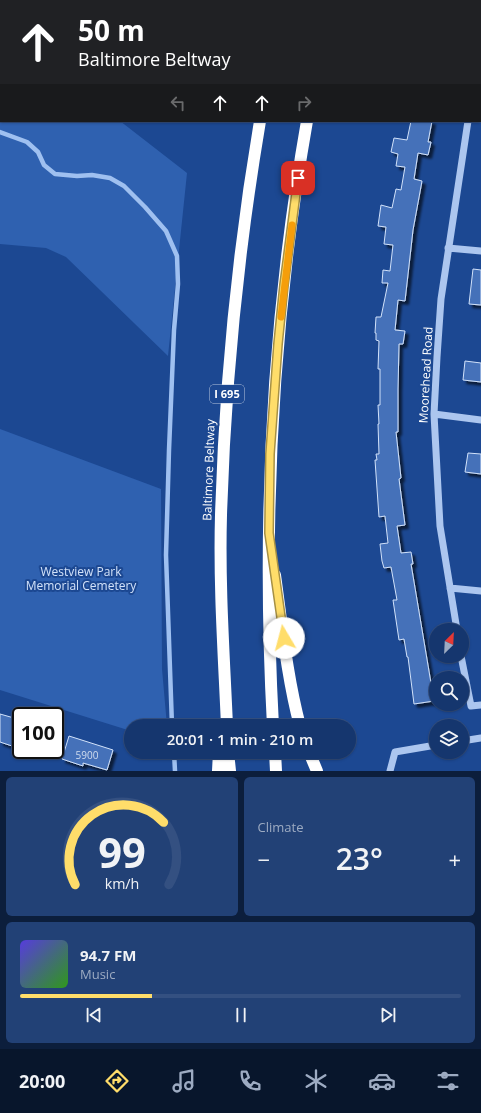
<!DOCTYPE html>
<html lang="en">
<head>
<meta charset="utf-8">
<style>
	body { margin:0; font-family:"Open Sans",sans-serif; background:#224176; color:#f1f3f6; height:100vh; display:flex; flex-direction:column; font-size:15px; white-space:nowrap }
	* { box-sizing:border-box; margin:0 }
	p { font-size:13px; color:#9dabc2 }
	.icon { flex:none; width:22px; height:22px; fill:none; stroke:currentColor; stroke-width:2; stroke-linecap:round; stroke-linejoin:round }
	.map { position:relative; height:771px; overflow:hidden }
	.panel { display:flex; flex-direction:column; gap:6px; padding:6px; background:#0c1e3c; flex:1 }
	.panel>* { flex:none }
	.banner { position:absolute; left:0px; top:0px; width:481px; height:122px; box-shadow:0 1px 3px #0004,0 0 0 1px #345081; background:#202124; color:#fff; overflow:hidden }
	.needle { width:26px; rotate:24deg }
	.controls { position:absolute; left:429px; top:623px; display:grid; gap:8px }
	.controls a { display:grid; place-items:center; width:40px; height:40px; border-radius:50%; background:#15366e; box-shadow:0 1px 3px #0004,0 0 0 1px #345081; font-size:20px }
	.speed { position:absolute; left:12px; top:707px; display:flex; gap:8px; font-size:20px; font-weight:700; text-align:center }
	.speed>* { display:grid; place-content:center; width:52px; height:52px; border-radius:50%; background:#15366e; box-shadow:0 1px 3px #0004,0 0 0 1px #345081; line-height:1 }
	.speed .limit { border:2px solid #111; border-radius:6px; background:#fff; color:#111 }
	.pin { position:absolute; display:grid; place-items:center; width:34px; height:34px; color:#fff; margin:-17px; border-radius:8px; box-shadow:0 2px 6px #0006 }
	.me { position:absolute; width:44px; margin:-22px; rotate:352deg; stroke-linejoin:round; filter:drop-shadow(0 0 3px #0008) }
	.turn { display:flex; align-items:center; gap:14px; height:84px; padding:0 12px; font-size:18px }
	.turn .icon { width:52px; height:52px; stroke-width:2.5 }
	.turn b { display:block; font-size:28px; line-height:34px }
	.lanes { display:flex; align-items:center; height:38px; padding:0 12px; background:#0003; justify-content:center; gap:20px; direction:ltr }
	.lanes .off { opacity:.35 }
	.big { font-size:30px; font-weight:600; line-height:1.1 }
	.panel .card { flex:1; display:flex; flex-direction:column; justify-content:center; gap:6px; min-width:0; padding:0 14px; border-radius:6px; background:#224176 }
	.panel .dial { align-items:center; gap:0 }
	.dial svg { height:104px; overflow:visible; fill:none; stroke:#345081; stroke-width:7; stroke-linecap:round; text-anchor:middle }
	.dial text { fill:#f1f3f6; stroke:none }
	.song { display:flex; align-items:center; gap:12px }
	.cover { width:48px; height:48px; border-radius:6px; background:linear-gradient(135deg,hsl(250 70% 55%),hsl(110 70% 35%)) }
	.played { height:4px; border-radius:2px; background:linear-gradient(90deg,#ffdd6a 30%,#345081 30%) }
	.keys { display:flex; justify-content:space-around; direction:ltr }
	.heat { display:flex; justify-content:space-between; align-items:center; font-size:22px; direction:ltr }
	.panel .tiles { flex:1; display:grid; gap:6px; grid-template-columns:1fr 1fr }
	.card:last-child { grid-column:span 2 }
	.trip { position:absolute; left:124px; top:719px; width:232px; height:40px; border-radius:20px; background:#15366e; box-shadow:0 1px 3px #0004,0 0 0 1px #345081; font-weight:600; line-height:40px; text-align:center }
	.tabs { display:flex; height:64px; justify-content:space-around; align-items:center; background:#08162c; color:#9dabc2 }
	.tabs .icon { width:28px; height:28px }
	.tabs .on { color:#ffdd6a }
	.tabs b { font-size:18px; color:#f1f3f6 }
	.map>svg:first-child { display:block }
	.green { fill:#2f61b0 }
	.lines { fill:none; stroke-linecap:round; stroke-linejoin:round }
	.stream { stroke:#9fc0f0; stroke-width:4.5 }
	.building { fill:#4471b9; stroke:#d2e2fa; filter:url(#shadow) }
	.minor { stroke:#acc6ef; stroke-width:7 }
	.highway { stroke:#fff; stroke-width:12 }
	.route-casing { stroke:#a69045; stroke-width:10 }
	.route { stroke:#ffdd6a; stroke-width:7 }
	.slow { stroke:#f59e0b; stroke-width:7 }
	.labels { text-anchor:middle; stroke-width:4; stroke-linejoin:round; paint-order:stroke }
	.number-label { font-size:10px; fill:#d0dcee }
	.shield { fill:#1c4892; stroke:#bbc8de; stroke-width:1 }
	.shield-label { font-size:11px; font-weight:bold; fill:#fff }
	.street-label { font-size:12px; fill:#fff; stroke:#1c4892 }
	.park-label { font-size:12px; fill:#d2e2fa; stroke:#1c4892 }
</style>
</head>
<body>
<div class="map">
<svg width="481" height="771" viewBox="0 0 481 771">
	<defs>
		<filter id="shadow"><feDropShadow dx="3.5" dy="3.5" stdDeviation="1" flood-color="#0009"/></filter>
	</defs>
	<rect width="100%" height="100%" fill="#1c4892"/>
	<path class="green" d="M0,29l1,92h119l67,52 -19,183 -102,-99 -20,-9 -46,-4z
		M0,429l161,60 1,180 5,57h-36v5l-131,-41z"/>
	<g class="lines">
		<path class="stream" d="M0,132l27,10 11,10 6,13 11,9 22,2 15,-1 18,3 14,8 21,21 21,24 11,25 1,28 -4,46 -5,120 -3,105 6,171
			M174,752l1,19"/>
	</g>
	<path class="building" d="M411,121h21l-4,21h3l-3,13 -10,-2 -4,26 8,2 -9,49 -8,71 -7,-1 -3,30 10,1 -2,13h-4l-1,45v43h-2l5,46 -2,1 6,46 -8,1 4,27 10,-1 2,12h-2l23,137 -20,3 -6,-47h-1l-3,-18 -5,1 -6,-40h4l-6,-33 -7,1 -2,-7 -2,-17 8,-1 -3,-27 -6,1 -4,-57h2l-1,-6h3l-1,-30h1l-1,-19h2v-36h-2l1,-28 -3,-1v-7h-1l1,-16h5l7,-34h-6l1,-13 7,1 3,-26 -9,-1 2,-17 -8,-1 3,-21 11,3 4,-19 5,1 4,-23 -9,-1 2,-12 -7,-2 3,-14 13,2z
		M473,269l8,1v35l-12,-1z
		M465,361l16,2v19l-18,-2z
		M468,453l13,1v20l-16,-2z
		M0,714l21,6v29l-21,-7z
		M69,736l44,14 -6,20 -24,-7v3l-21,-7z"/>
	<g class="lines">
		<path class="minor" d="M480,63l1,-5
			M480,84h1
			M448,248l33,3
			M434,414l47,6
			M450,588l31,3
			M457,630l-17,-104 -6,-112 3,-57 4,-58 27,-178
			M461,656l10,50 10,-1
			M462,741l19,-3
			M390,771l5,-19 41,-7"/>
		<path class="highway" d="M284,1l1,-1
			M332,1v-1
			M275,575c7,50 12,102 25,151
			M227,726c-3,-70 -8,-140 -6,-211 4,-132 17,-264 39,-394
			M273,726c-11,-202 -1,-406 34,-605
			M228,752l2,19
			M275,752l1,19
			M309,752l8,19
			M218,771l1,-19"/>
	</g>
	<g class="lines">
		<defs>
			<path id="route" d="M284,638l-15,-105 1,-79 8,-110 6,-59 14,-107"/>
		</defs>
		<use href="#route" class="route-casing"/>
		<use href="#route" class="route"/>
		<path class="slow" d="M281,317l11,-92"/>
	</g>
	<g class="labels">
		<g class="number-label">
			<text x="87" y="759">5900</text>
		</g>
		<rect class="shield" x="210" y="385" width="34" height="18" rx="3"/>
		<g class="shield-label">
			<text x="227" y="398">I 695</text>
		</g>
		<g class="street-label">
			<text transform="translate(426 375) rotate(-87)" y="4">Moorehead Road</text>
			<text transform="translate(209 470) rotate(-88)" y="4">Baltimore Beltway</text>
		</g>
		<g class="park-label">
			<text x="81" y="576">Westview Park<tspan x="81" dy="14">Memorial Cemetery</tspan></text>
		</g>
	</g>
</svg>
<div class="controls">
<a><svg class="needle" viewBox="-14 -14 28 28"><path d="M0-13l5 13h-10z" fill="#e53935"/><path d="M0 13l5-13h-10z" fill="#9dabc2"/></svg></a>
<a><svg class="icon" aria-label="search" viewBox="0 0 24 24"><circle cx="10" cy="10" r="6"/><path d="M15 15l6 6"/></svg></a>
<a><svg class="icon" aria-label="layers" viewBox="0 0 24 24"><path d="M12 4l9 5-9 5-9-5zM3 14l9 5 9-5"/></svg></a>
</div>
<div class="speed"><div class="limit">100</div></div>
<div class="pin" style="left:298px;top:178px;background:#d93025"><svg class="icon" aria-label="arrive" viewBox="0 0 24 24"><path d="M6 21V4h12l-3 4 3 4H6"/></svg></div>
<svg class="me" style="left:284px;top:638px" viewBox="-20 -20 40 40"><circle r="19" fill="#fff"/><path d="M0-13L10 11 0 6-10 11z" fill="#ffdd6a"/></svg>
<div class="trip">20:01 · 1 min · 210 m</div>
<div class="banner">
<div class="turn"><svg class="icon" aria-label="ahead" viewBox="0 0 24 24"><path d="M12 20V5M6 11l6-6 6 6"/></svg><div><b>50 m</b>Baltimore Beltway</div></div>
<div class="lanes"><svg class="icon off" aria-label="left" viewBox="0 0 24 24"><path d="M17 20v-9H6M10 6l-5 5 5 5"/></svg><svg class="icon" aria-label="ahead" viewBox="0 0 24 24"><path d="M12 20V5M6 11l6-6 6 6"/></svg><svg class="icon" aria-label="ahead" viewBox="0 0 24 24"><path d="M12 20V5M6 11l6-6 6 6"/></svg><svg class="icon off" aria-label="right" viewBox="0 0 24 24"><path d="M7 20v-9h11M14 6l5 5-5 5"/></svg></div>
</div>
</div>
<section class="panel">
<div class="tiles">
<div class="card dial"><svg viewBox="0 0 100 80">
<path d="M14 69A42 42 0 1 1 86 69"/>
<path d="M14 69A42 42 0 0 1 82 21" stroke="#ffdd6a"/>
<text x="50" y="56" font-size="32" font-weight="700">99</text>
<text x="50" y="72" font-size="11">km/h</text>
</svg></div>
<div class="card"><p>Climate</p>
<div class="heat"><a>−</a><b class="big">23°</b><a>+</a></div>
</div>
<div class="card">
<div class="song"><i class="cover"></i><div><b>94.7 FM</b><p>Music</p></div></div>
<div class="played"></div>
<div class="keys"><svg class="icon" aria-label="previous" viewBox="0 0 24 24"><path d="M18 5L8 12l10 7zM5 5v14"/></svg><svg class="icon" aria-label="pause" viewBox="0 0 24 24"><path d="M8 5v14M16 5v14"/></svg><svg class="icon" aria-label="next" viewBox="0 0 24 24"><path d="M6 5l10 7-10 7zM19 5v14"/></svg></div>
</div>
</div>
</section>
<nav class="tabs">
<b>20:00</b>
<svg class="icon on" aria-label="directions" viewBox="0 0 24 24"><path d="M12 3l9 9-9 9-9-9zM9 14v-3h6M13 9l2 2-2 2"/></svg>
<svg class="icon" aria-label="music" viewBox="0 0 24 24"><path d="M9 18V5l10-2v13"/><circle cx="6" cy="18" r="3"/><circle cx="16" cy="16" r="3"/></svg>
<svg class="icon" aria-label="phone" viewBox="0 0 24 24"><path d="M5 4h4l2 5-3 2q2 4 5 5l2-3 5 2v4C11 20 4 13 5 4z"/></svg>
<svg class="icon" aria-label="climate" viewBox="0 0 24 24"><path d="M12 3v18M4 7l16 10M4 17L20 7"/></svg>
<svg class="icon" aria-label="car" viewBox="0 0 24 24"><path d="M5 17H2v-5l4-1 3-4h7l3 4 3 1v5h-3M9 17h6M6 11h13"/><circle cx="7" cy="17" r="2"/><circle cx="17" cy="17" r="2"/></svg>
<svg class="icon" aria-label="filters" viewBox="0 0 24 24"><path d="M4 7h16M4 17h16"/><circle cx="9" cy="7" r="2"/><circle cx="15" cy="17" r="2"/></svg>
</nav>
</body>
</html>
